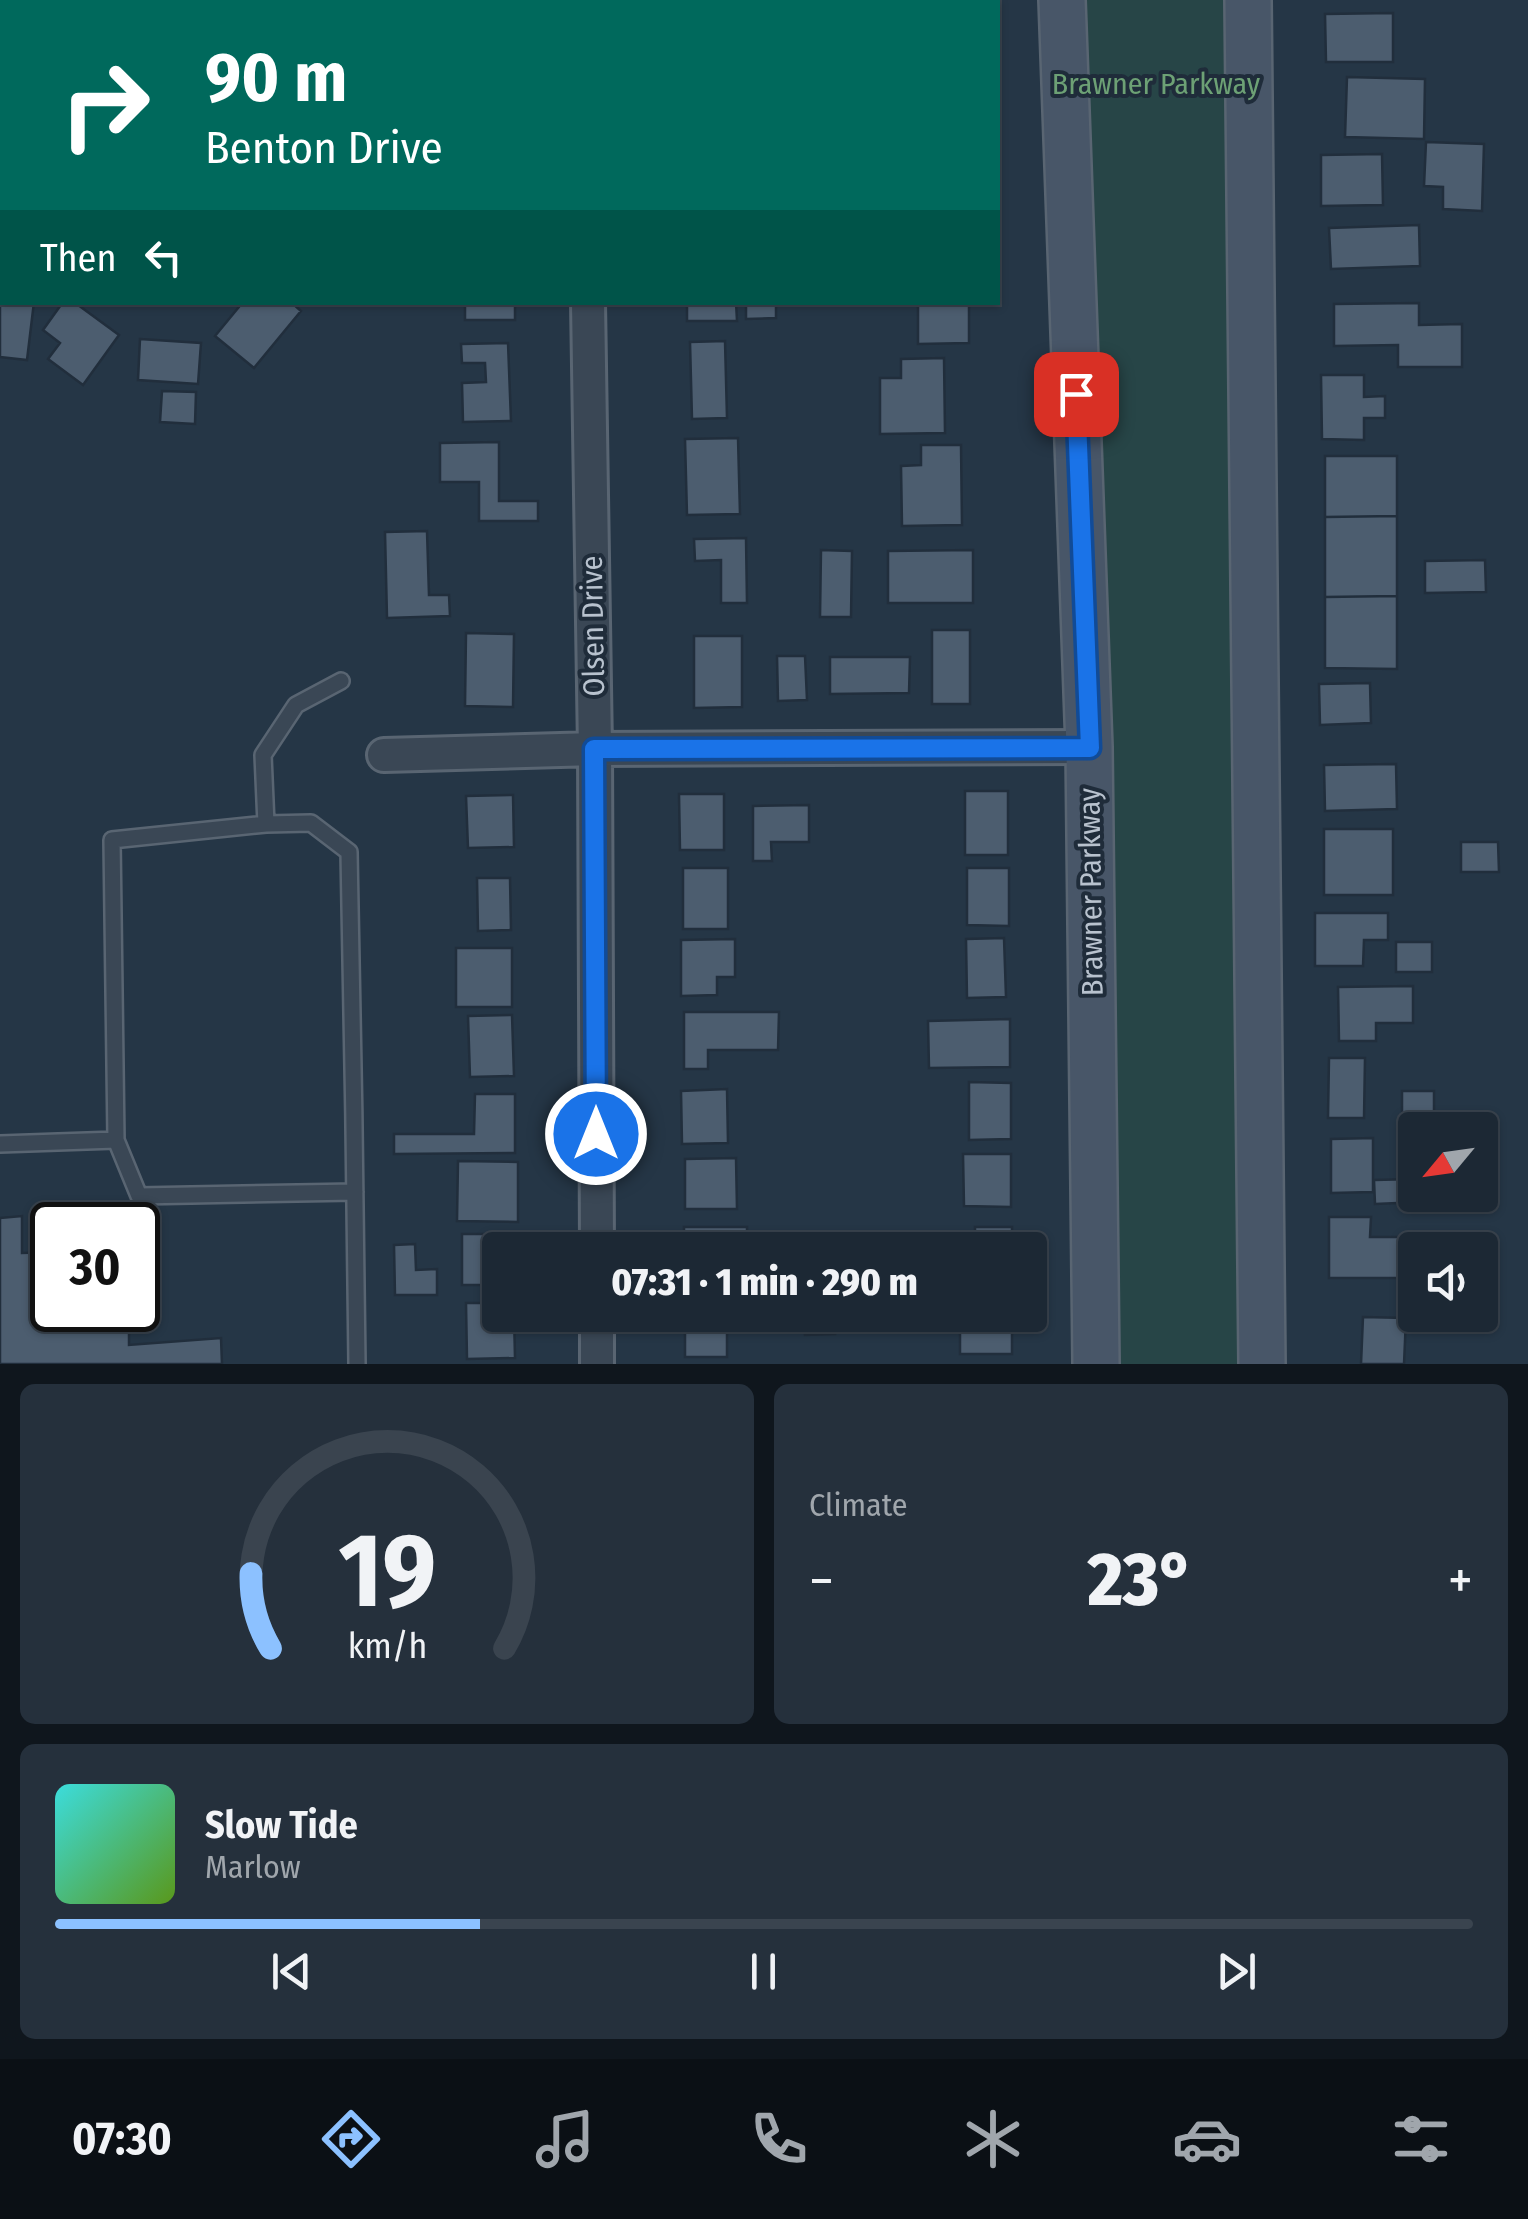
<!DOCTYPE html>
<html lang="en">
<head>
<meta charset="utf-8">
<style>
	body { margin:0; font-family:"Fira Sans Condensed",sans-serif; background:#25303c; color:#f1f3f6; height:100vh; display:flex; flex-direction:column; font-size:38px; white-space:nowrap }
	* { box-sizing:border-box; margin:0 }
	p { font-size:32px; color:#a0a6ac }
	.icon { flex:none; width:55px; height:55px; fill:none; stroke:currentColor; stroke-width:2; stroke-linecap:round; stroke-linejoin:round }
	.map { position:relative; height:1364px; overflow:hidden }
	.sheet { display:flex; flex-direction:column; gap:20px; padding:20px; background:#0f161d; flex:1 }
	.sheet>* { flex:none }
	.top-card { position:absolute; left:0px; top:0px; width:1000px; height:305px; box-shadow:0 2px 8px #0004,0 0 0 2px #3a444f; background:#00695c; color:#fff; overflow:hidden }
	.needle { width:65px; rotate:241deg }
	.tools { position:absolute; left:1398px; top:1112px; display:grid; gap:20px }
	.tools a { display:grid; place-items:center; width:100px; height:100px; border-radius:10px; background:#1c2834; box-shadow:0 2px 8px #0004,0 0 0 2px #3a444f; font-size:50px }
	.speed { position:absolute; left:30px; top:1202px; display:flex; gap:20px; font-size:50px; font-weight:700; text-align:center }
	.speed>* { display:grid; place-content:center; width:130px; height:130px; border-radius:50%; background:#1c2834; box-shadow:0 2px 8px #0004,0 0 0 2px #3a444f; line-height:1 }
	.speed .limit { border:5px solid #111; border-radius:15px; background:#fff; color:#111 }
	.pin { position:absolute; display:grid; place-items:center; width:85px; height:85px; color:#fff; margin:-42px; border-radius:20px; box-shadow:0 5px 15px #0006 }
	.me { position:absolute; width:110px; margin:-55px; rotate:0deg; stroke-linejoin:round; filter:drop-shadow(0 0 8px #0008) }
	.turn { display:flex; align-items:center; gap:35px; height:210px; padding:0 40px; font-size:45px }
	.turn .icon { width:130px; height:130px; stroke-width:2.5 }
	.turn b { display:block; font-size:70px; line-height:85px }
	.then { display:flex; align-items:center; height:95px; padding:0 40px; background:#0003; gap:20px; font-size:38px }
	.big { font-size:75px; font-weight:800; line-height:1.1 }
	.sheet .widget { flex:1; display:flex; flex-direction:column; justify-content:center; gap:15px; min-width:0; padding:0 35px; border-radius:15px; background:#25303c }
	.sheet .dial { align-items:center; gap:0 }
	.dial svg { height:260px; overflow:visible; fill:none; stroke:#3a444f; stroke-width:7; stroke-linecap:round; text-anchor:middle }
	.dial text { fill:#f1f3f6; stroke:none }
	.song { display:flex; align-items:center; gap:30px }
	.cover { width:120px; height:120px; border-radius:15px; background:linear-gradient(135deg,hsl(180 70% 55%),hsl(90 70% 35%)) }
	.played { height:10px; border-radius:5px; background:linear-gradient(90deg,#8cc1ff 30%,#3a444f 30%) }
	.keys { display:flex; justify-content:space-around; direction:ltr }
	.heat { display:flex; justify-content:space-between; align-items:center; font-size:55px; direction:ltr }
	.sheet .tiles { flex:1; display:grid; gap:20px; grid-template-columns:1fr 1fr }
	.widget:last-child { grid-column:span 2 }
	.trip { position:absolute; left:482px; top:1232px; width:565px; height:100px; border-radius:10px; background:#1c2834; box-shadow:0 2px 8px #0004,0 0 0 2px #3a444f; font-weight:800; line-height:100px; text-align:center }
	.tabs { display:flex; height:160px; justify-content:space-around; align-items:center; background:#0b1015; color:#a0a6ac }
	.tabs .icon { width:70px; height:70px }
	.tabs .current { color:#8cc1ff }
	.tabs b { font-size:45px; color:#f1f3f6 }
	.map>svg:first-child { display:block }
	.green { fill:#274547 }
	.building { fill:#4c5d6f; stroke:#212e3c; stroke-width:2.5 }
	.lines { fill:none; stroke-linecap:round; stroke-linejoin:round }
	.lane-casing { stroke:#596572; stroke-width:20 }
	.street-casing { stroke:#596572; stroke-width:38 }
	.secondary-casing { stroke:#596572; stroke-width:50 }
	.lane { stroke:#3a4755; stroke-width:15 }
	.street { stroke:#3a4755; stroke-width:32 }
	.secondary { stroke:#485668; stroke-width:45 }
	.route-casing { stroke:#114b97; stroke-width:25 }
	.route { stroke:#1a73e8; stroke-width:18 }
	.labels { text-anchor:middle; stroke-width:8; stroke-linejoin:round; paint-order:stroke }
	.park-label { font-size:30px; fill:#6da175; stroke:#1f2c3a }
	.street-label { font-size:30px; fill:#b8c2ce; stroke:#1f2c3a }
</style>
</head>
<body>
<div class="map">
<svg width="1528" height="1364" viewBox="0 0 1528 1364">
	<rect width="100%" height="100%" fill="#253646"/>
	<path class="green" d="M1079,0h150l11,1364h-129z"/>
	<path class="building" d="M1393,13v49h-67l-1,-48z
		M1347,77l78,2 -1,60 -79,-2z
		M1426,142l58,2 -2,67 -39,-2v-22l-19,-1z
		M1382,154l1,51 -62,1v-51z
		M1419,225l1,41 -89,3 -2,-41z
		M0,265l2,37h32l-7,58 -27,-3z
		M63,302h11l45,33 -36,50 -35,-26 12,-16 -17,-13z
		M243,302h48l10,9 -47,57 -39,-32z
		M465,302h50v18h-50z
		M687,302h49l1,19h-50z
		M746,302h30v16l-30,1z
		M918,302h51v41l-51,1z
		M1419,303v22l43,-1v43h-64v-22l-64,1v-42z
		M140,339l61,4 -3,41 -60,-4z
		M725,341l2,77 -35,1 -2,-77z
		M508,343l3,78 -48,1 -1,-39 24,-1 -1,-19h-23l-1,-19z
		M944,358l1,75 -65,1v-56h21v-19z
		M1321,375h43v22l21,-1v22h-21v22l-42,-1z
		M162,391l34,1 -1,32 -35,-2z
		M738,438l2,76 -53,1 -2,-76z
		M499,442v59h39v20h-59v-39h-39v-39z
		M921,445h40l1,80 -60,1 -1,-60 20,-1z
		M1325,456h72v60l-72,1z
		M1397,516v80l-72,1v-80z
		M427,531l2,64h20l1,21 -63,2 -2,-86z
		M746,538l1,65h-26v-43l-26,1 -1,-22z
		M821,550l31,1 -1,66h-31z
		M973,550v53h-85v-52z
		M1485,560l1,32 -61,1v-32z
		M1397,596v73l-72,-1v-71z
		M932,630h38v74h-38z
		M466,633l48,1 -1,73 -48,-1z
		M694,636h48v71l-48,1z
		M777,656h28l2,44 -29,1z
		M830,657h80l-1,36 -79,1z
		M1370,683l1,40 -51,2 -1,-41z
		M1396,764l1,45 -72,2 -1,-46z
		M965,791h43v64h-43z
		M679,794h45v56h-44z
		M513,795l1,52 -46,1 -2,-52z
		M809,805v37h-38l1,19h-19v-55z
		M1324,829h69v66h-69z
		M1461,842h37l1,30h-38z
		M683,868h45v61h-45z
		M967,868h42v58l-42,-1z
		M477,878h33l1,52 -33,1z
		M1315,913h73v27h-24l-1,26h-48z
		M1004,938l2,59 -39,1 -1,-59z
		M735,939v38h-18v18l-36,1v-56z
		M1396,942h36v30h-36z
		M456,948h56v59h-56z
		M1413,986v37h-37v18h-37l-1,-54z
		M684,1012h95l-1,38h-70v19h-24z
		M512,1015l2,61 -44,1 -2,-61z
		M1010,1019v48l-81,1 -1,-47z
		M1329,1058h36l-1,60h-36z
		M969,1082l42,1v56l-42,1z
		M727,1089l1,54 -46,1 -1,-53z
		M1402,1091h32v35h-32z
		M475,1094h40v59l-121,1v-20h80z
		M1373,1138v54l-42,1v-54z
		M963,1154h48v53l-47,-1z
		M736,1158l1,51h-52v-50z
		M458,1161l60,1v60l-61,-1z
		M1415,1179v16h6v7l-46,2 -1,-24z
		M22,1216v37l30,-1v58h77v35l92,-7 1,26h-222v-146z
		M1329,1217h42l-1,20h62v13h-17v28h-86z
		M684,1227h63v23h-63z
		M975,1227h37v23h-37z
		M462,1234h53v16h-15v35h-38z
		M415,1244l1,26 21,-1v26h-42l-1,-50z
		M466,1303h34v12h14l1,43 -48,1z
		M685,1315h42v42h-42z
		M804,1315h31v19l-30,1z
		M960,1315h52v39h-52z
		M1363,1317l43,1 -2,46h-43z"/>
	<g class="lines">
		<defs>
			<path id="lane" d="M266,824l-3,-69 33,-50 45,-24
				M0,1144l116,-4
				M355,1192l-216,4 -23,-56 -4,-300 154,-16 45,-1 38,29c4,171 6,341 8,512"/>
			<path id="street" d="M584,0v2
				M67,2v-2
				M0,198l2,1
				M588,302l7,447 2,501
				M384,755l211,-6 494,-2
				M597,1315v49"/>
			<path id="secondary" d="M1062,0l27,747 7,617
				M1248,0l14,1364"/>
		</defs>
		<use href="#lane" class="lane-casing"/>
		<use href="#street" class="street-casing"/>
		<use href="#secondary" class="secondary-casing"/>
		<use href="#lane" class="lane"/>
		<use href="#street" class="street"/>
		<use href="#secondary" class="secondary"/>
	</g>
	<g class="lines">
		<defs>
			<path id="route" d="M596,1134l-2,-385 496,-1 -14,-354"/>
		</defs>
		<use href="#route" class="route-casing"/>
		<use href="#route" class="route"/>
	</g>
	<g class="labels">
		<g class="park-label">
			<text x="1156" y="94">Brawner Parkway</text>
		</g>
		<g class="street-label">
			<text transform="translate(593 626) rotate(-91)" y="10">Olsen Drive</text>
			<text transform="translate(1091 892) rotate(-91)" y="10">Brawner Parkway</text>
		</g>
	</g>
</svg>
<div class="tools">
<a><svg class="needle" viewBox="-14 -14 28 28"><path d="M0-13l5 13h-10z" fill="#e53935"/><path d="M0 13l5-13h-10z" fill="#a0a6ac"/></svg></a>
<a><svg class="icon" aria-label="sound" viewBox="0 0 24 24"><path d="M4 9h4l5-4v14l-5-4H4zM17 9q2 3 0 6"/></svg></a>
</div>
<div class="speed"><div class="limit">30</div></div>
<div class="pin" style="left:1076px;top:394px;background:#d93025"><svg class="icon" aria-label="arrive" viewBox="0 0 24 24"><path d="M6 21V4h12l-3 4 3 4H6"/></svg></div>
<svg class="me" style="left:596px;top:1134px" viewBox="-20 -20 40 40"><circle r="17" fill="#1a73e8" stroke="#fff" stroke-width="3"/><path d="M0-11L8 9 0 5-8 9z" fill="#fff"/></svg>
<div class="trip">07:31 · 1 min · 290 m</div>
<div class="top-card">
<div class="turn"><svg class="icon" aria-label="right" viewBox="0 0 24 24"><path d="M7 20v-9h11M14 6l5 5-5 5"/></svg><div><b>90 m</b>Benton Drive</div></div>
<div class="then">Then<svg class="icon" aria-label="left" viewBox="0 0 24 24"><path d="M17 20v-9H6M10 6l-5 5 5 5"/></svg></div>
</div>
</div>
<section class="sheet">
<div class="tiles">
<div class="widget dial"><svg viewBox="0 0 100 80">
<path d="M14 69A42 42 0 1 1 86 69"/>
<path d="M14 69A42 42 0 0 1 8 46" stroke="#8cc1ff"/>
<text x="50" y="56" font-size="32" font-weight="700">19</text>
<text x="50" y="72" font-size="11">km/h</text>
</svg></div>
<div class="widget"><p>Climate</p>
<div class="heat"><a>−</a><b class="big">23°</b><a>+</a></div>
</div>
<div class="widget">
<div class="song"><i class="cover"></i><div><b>Slow Tide</b><p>Marlow</p></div></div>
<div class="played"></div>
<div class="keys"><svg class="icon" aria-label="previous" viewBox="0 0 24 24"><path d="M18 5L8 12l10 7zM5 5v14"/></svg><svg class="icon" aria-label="pause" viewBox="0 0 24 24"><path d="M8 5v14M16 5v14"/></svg><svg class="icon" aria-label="next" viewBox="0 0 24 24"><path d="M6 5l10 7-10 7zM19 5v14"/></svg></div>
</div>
</div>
</section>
<nav class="tabs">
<b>07:30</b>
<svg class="icon current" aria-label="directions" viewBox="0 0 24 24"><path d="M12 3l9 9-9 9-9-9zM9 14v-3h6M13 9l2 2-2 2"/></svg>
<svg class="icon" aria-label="music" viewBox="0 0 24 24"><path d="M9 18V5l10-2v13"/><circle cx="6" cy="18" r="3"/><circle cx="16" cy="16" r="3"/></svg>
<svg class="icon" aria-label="phone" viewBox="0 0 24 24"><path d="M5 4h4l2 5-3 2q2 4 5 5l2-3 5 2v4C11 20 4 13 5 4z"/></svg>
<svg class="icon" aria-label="climate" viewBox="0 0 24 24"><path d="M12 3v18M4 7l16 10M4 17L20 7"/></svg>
<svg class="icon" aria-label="car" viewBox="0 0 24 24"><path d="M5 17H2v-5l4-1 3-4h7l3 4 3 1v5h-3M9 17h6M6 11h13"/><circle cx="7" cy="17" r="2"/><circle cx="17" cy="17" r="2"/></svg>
<svg class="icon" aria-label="filters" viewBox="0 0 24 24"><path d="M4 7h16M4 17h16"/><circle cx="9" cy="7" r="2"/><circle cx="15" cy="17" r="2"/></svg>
</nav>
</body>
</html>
